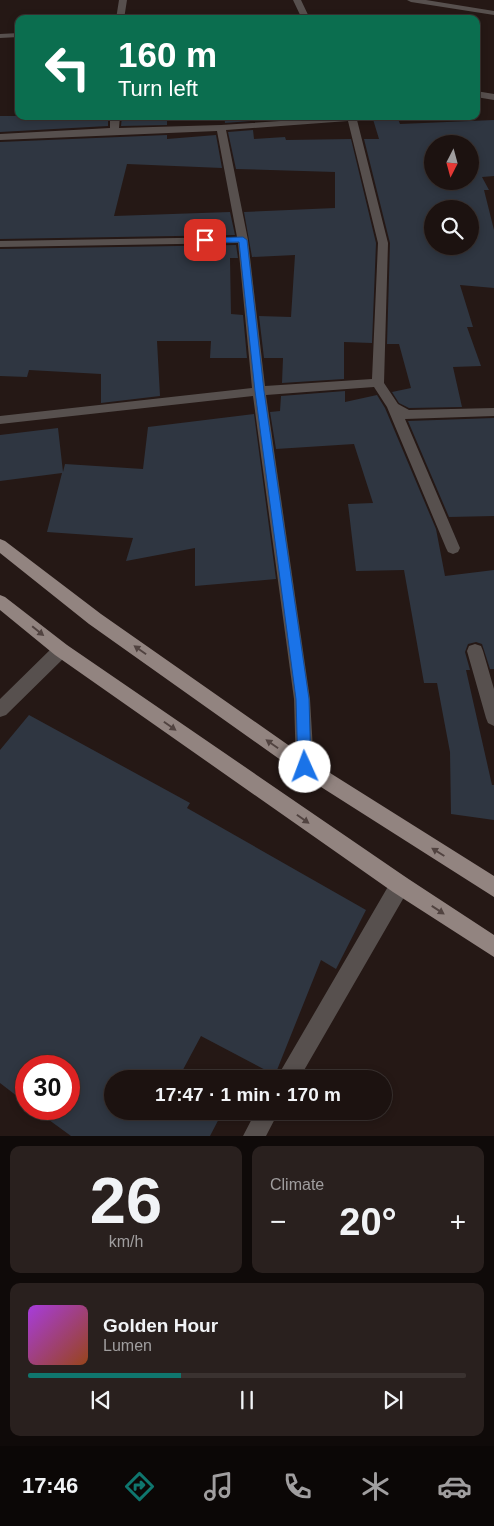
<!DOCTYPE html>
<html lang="en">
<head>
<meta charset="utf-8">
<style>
	body { margin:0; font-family:Arial,sans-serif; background:#29201e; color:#f1f3f6; height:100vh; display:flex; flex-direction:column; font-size:19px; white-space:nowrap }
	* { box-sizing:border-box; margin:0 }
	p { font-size:16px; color:#a09e9f }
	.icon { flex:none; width:28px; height:28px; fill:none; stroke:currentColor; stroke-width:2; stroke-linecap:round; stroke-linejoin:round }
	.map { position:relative; height:1136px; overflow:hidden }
	.drawer { display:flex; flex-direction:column; gap:10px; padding:10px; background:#0f0a09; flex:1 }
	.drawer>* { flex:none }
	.guide { position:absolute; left:15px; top:15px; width:465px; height:105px; border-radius:10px; box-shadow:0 2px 8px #0003,0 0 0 1px #3a3230; background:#0b6e4f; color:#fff; overflow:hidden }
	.needle { width:32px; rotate:186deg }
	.fabs { position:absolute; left:424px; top:135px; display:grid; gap:10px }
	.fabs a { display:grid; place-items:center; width:55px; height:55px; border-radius:50%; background:#1c1210; box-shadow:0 2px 8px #0003,0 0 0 1px #3a3230; font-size:25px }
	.speed { position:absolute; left:15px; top:1055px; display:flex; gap:10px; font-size:25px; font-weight:700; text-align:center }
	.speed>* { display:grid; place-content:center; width:65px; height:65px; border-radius:50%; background:#1c1210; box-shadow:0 2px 8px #0003,0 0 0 1px #3a3230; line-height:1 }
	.speed .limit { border:8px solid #d22; background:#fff; color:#111 }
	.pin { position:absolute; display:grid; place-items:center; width:42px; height:42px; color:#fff; margin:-21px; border-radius:10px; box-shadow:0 2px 8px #0006 }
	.me { position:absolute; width:55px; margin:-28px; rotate:358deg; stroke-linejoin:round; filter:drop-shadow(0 0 4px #0008) }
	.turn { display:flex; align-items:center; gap:18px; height:105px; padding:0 20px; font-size:22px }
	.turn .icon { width:65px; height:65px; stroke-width:2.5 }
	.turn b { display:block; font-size:35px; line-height:42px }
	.big { font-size:38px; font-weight:700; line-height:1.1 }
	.drawer .card { flex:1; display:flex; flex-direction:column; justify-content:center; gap:8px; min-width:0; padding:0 18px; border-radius:10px; background:#29201e }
	.drawer .dial { align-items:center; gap:0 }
	.dial b { font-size:65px; line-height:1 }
	.song { display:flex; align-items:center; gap:15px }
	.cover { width:60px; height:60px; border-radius:8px; background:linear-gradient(135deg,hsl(280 70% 55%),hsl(20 70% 35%)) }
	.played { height:5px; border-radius:2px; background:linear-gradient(90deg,#0f766e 35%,#3a3230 35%) }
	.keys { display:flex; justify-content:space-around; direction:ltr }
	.heat { display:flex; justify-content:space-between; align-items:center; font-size:28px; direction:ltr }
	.drawer .tiles { flex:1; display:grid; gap:10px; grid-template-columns:1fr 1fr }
	.card:last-child { grid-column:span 2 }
	.trip { position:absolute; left:104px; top:1070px; width:288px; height:50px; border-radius:25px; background:#1c1210; box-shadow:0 2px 8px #0003,0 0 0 1px #3a3230; font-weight:700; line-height:50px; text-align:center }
	.menu { display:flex; height:80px; justify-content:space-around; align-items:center; background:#0b0706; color:#a09e9f }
	.menu .icon { width:35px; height:35px }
	.menu .on { color:#0f766e }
	.menu b { font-size:22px; color:#f1f3f6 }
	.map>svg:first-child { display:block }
	.building { fill:#2f3641; fill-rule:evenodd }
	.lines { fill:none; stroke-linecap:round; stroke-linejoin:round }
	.minor { fill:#57504e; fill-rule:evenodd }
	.major { fill:#928480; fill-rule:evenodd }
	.oneway { fill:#514340 }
	.route { fill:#1a73e8; stroke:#114b97 }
</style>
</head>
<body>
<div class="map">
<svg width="494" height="1136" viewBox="0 0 494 1136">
	<rect width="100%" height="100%" fill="#251815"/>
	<path class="building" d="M0,116h108v10l-108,6z
		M122,116h45v9l-46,1z
		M224,116h26l1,5 -26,2z
		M372,116h25l3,8 94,-4v56l-12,1 7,13h-5l10,40v58l-34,-3 13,42h-6l14,39 -28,1 9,40 -53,1 -10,-5 -7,-11 19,-4 -12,-44h-12l3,-101 -26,-104h15zM432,144h38v37h-38zM432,209h38v37h-38z
		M253,130l1,9 31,-2 1,3 65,-1 25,104 -4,100 -28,-1v37l-62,4 1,-25h-19l-5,-42 32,1 4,-62 -43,2 -8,-45 91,-4v-36l-99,-3 -8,-37z
		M167,135v4l49,-4 6,33 -95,-4 -13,52 116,-4 5,23 -235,4v-97z
		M236,245l2,13h-8l1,56 12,1 4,43h-37l1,-17h-54l3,55 -59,7v-29l-72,-4 -2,7 -27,-1v-127z
		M345,391v11l32,-7 8,13 51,121 9,47 49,-6v99h-4l-8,-25 -6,-2 -8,2 -3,8 5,18h-4l26,115h2v35l-43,-6 -1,-62 -13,-69h-13l-20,-113 -48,1 -8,-67 25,-1 -19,-59 -78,5 -6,-37 10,-1 1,-15z
		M254,414l22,165 -81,7v-38l-69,13 7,-23 -86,-6 15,-59 -62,8v-46l58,-7 5,44 2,-8 78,5 5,-42z
		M494,418v98l-45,1 -41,-96z
		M29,715l161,88 -3,5 179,102 -30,59 -15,-9 -46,115 -74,-39 -23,43h-66v32h111l-13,25h-139l-37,-27h35v-43h-43v37l-26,-20v-333z"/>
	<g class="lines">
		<path class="minor" d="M119,0h8l-3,19h-8z
			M293,0h8l9,19h-8z
			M407,0h19l68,11v4l-83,-13z
			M19,33v4l-19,1v-4z
			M476,91l18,3v6l-18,-3z
			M110,116h10l-1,12 102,-3 135,-9 32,127 -4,140 14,21 11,6 85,-2v8l-89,3 55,129 -2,4 -5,2 -5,-2 -2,-4 -59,-141 -13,-20 -108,8 44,304 4,68 -3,6 -6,2 -6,-2 -3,-6 -2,-68 -41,-303 -253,28v-8l252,-28 -14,-145 -238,4v-6l237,-4 -20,-106 -217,9v-6l110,-6zM348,121l30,122 -6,136 -107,7 -17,-146 -22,-110z
			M61,643l6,2 2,5 -2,5 -61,60 -6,2v-18l55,-54z
			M475,644l6,2 2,5 11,38v37l-6,-3 -2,-5 -19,-67 2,-5z
			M400,875l7,3 3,7 -3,7 -108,187h-23l117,-201z
			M256,1111h23l-13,25h-23z"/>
		<path class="major" d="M0,539l5,2 96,73 210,147 183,115v21l-195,-124 -210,-149 -89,-71z
			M0,595l5,2 62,48 340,233 87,57v22l-101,-65 -338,-237 -55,-45z"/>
	</g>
	<defs><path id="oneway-solid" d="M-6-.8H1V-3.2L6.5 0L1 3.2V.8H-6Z" transform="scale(1.25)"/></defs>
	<g class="oneway">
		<use href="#oneway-solid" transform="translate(38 631) rotate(39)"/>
		<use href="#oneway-solid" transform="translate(140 650) rotate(-145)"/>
		<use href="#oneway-solid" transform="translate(170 726) rotate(35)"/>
		<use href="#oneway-solid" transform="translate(272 744) rotate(-145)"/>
		<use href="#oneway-solid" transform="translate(303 819) rotate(35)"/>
		<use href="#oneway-solid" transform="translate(438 852) rotate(-148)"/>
		<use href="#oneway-solid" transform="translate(438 910) rotate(33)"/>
	</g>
	<path class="route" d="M243,237l4,3 17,151 45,308 2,68 -2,4 -4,2 -5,-2 -2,-4 -2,-68 -41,-308 -16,-149 -34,1 -4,-3 4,-2z"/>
</svg>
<div class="fabs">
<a><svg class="needle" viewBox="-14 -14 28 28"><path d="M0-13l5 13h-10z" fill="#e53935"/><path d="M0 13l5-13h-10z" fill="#a09e9f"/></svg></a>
<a><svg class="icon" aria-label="search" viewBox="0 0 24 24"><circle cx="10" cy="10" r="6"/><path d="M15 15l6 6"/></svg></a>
</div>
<div class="speed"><div class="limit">30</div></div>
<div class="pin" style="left:205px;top:240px;background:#d93025"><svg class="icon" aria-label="arrive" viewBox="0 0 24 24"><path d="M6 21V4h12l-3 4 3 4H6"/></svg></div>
<svg class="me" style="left:305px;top:767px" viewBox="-20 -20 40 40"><circle r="19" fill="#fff"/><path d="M0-13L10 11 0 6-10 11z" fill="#1a73e8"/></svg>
<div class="trip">17:47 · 1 min · 170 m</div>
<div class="guide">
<div class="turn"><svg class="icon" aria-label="left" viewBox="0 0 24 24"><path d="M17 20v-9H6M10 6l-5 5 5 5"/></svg><div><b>160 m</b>Turn left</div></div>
</div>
</div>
<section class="drawer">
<div class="tiles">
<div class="card dial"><b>26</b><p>km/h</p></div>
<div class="card"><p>Climate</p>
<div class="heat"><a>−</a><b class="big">20°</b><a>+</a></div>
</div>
<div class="card">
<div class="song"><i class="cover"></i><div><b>Golden Hour</b><p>Lumen</p></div></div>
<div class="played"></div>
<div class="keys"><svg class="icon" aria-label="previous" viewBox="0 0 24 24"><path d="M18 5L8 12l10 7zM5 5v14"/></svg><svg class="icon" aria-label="pause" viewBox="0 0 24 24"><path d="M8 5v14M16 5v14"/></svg><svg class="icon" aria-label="next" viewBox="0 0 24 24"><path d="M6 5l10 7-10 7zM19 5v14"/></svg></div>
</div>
</div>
</section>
<nav class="menu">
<b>17:46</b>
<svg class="icon on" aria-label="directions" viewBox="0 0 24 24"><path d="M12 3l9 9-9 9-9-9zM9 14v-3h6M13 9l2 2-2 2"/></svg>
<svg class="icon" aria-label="music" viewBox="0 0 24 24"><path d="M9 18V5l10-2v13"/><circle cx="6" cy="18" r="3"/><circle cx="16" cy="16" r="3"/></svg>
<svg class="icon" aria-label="phone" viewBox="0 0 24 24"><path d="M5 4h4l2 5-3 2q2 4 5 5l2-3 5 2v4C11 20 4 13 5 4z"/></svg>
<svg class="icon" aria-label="climate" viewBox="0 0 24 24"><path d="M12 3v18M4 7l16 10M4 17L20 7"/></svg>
<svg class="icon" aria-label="car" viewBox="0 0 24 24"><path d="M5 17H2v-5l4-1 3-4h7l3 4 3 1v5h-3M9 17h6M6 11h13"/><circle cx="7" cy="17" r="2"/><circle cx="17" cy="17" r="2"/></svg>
</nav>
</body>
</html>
